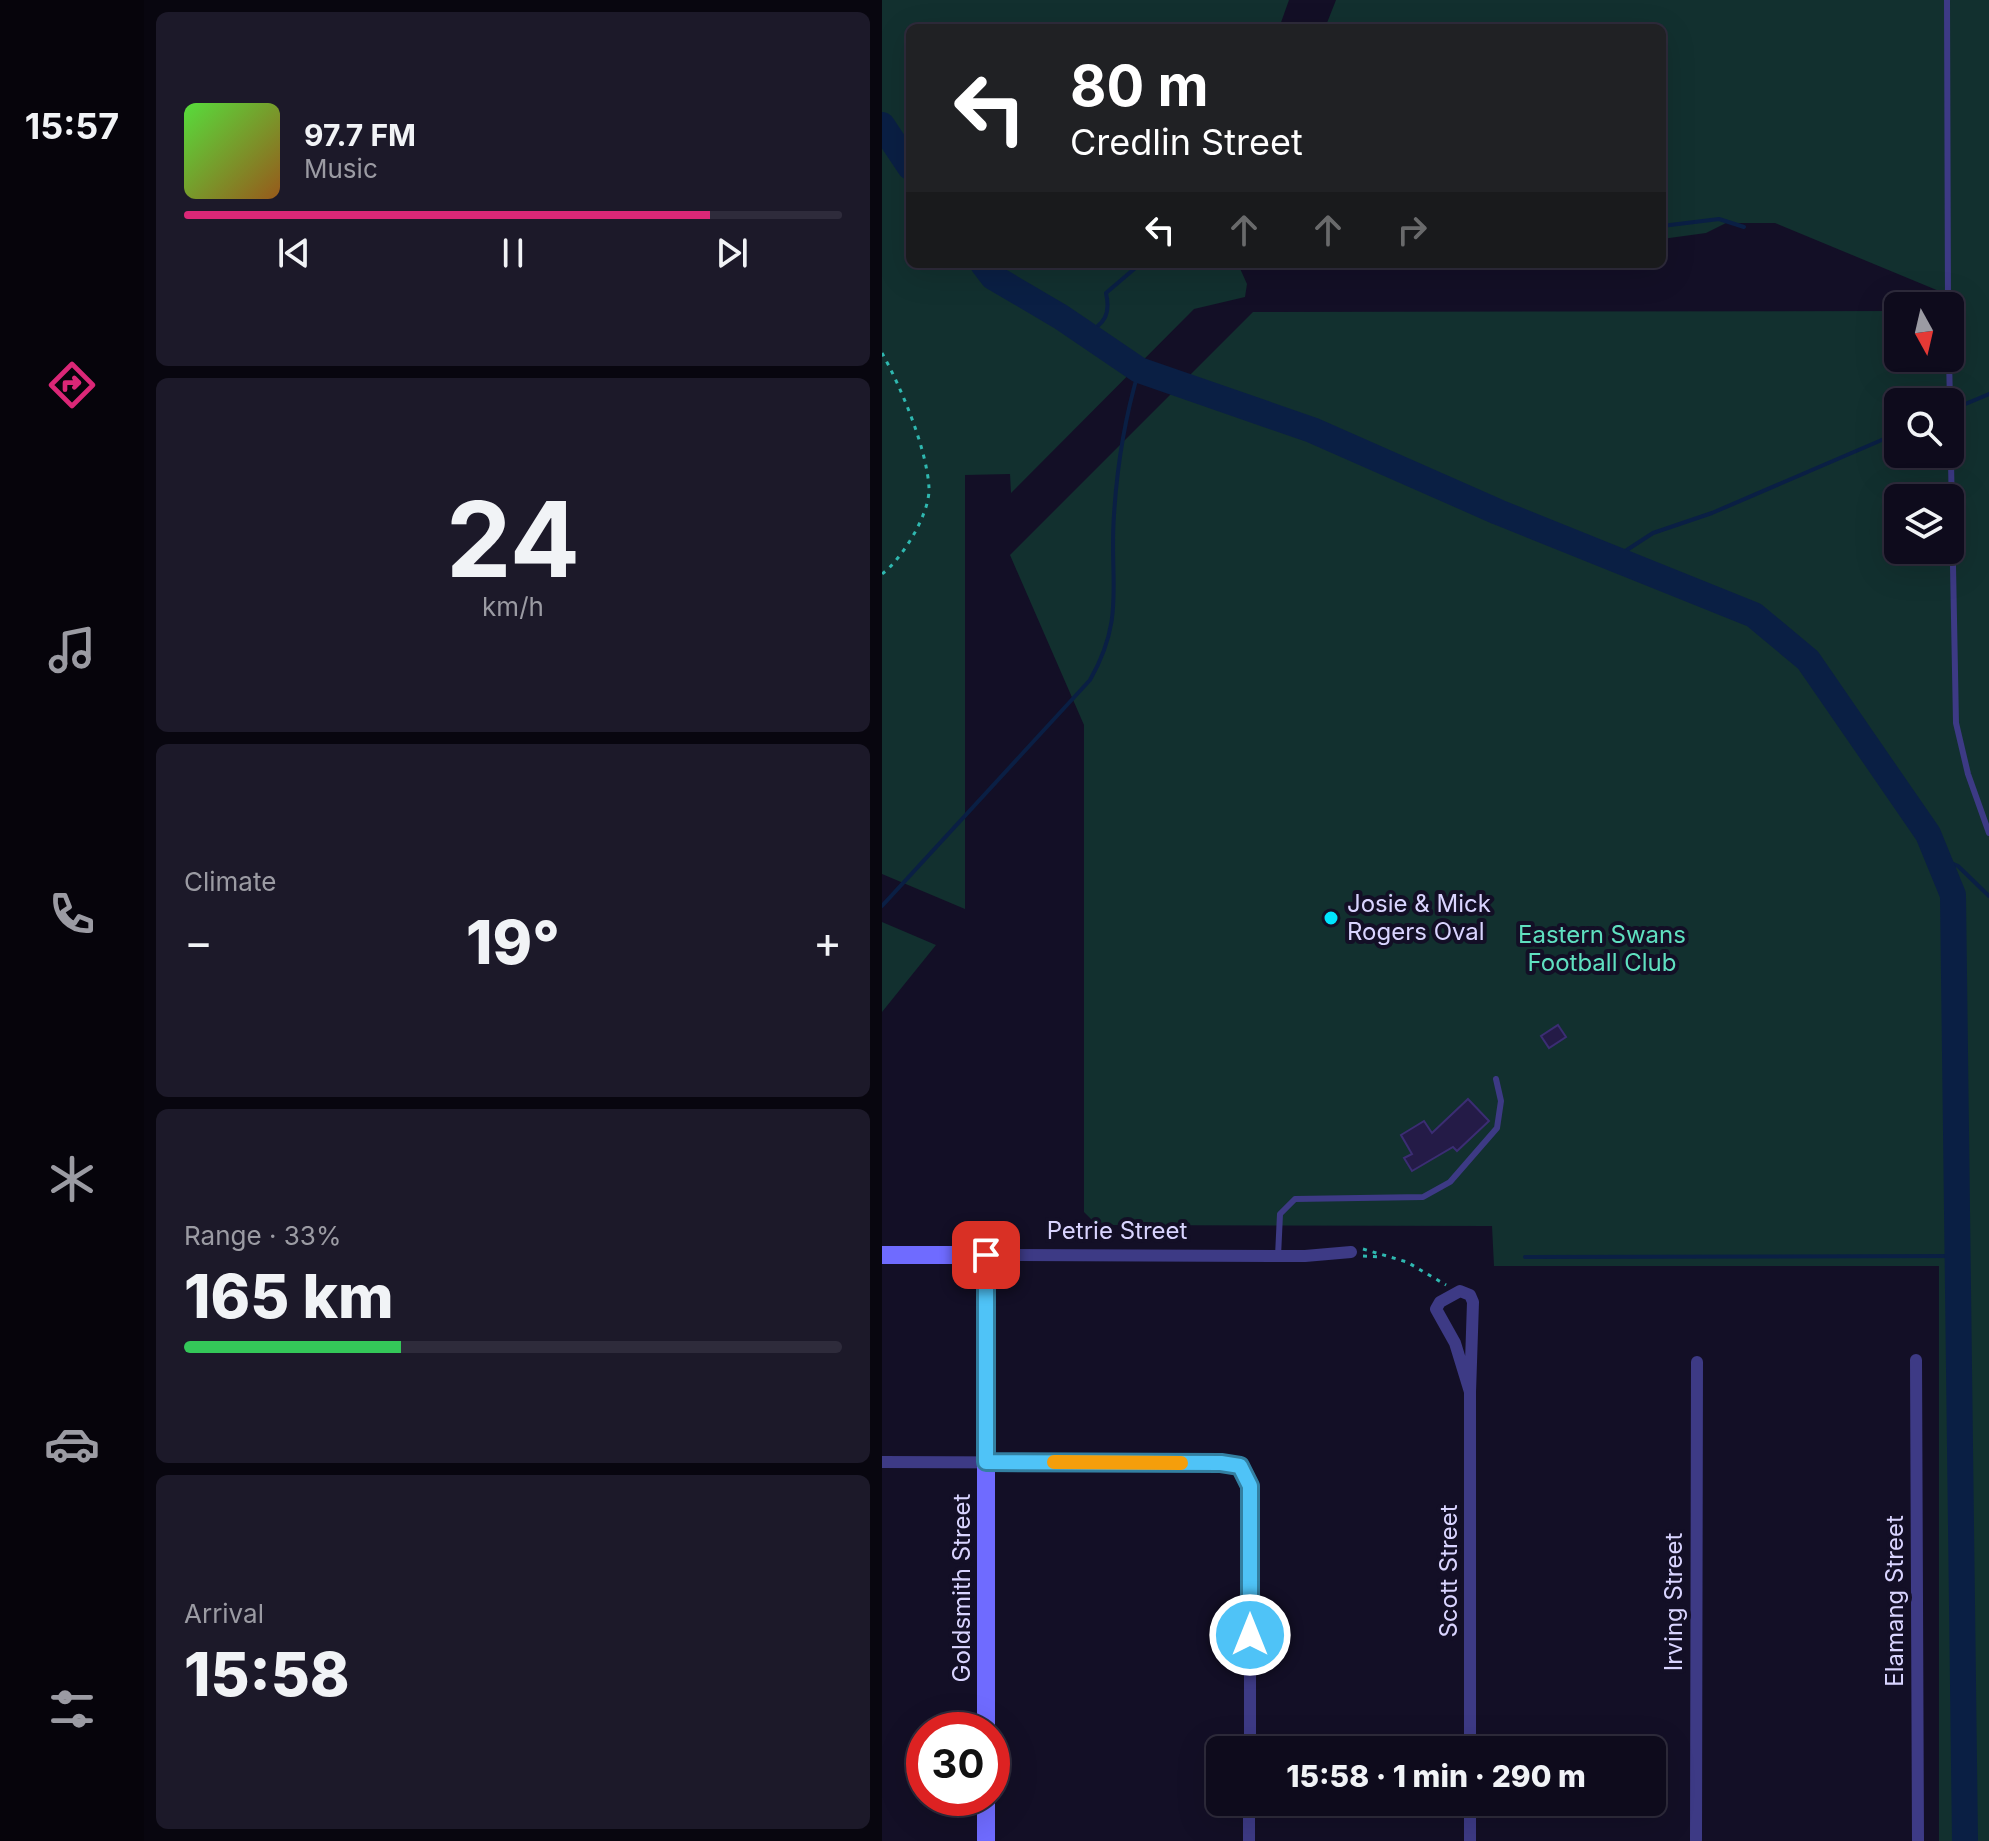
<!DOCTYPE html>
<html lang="en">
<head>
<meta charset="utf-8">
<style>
	body { margin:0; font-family:Inter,sans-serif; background:#1c1929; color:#f1f3f6; height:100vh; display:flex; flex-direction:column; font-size:30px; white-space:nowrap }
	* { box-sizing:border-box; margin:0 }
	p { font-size:26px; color:#9b9ba3 }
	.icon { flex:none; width:44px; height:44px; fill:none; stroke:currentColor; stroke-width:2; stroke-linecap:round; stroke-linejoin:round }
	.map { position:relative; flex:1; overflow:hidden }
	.panel { display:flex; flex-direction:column; gap:12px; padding:12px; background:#08060f; width:738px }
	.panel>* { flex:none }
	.guide { position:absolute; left:24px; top:24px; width:760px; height:244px; border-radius:12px; box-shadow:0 8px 32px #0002,0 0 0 2px #2e2b3b; background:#202124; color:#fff; overflow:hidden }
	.needle { width:52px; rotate:172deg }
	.controls { position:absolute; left:1002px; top:292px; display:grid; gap:16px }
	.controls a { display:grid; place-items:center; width:80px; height:80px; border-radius:12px; background:#0e0b1c; box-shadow:0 8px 32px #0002,0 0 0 2px #2e2b3b; font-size:40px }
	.speed { position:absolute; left:24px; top:1712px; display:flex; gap:16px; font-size:40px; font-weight:700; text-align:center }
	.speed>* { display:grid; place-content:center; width:104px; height:104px; border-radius:50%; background:#0e0b1c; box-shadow:0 8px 32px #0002,0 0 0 2px #2e2b3b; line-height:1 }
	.speed .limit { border:12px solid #d22; background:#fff; color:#111 }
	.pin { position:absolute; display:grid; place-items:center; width:68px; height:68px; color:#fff; margin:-34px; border-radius:16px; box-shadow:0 4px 12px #0006 }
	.me { position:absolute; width:88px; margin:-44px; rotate:0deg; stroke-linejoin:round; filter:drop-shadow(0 0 6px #0008) }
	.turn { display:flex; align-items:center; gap:28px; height:168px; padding:0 32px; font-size:36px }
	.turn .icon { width:104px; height:104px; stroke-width:2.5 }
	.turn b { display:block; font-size:56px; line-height:68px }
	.lanes { display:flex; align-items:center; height:76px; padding:0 32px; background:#0003; justify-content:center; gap:40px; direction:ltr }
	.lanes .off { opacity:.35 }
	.big { font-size:60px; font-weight:800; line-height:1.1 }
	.panel .widget { flex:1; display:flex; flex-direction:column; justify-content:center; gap:12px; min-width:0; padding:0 28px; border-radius:12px; background:#1c1929 }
	.panel .dial { align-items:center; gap:0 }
	.dial b { font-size:104px; line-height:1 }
	.song { display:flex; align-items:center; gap:24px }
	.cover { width:96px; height:96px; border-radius:12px; background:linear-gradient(135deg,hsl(110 70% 55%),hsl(30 70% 35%)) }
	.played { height:8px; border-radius:4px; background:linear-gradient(90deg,#db2777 80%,#2e2b3b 80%) }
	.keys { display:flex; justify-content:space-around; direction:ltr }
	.heat { display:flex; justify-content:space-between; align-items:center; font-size:44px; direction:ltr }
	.charge { height:12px; border-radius:6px; background:linear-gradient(90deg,#34c759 33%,#2e2b3b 0) }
	.trip { position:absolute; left:324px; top:1736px; width:460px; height:80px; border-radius:12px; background:#0e0b1c; box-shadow:0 8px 32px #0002,0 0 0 2px #2e2b3b; font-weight:800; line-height:80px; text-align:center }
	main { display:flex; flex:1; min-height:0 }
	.menu { display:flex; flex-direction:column; width:144px; justify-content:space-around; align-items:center; background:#06040b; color:#9b9ba3 }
	.menu .icon { width:56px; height:56px }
	.menu .selected { color:#db2777 }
	.menu b { font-size:36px; color:#f1f3f6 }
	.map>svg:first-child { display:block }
	.green { fill:#12302f; fill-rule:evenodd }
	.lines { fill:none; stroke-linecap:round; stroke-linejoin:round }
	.stream { stroke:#0a1f44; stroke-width:4 }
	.river { stroke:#0a1f44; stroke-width:26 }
	.building { fill:#241b47; stroke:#3b2d73; stroke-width:2 }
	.path { stroke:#2fb8b0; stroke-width:3; stroke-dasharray:4 6; stroke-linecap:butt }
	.lane { stroke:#3d3a85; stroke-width:6 }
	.street { stroke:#3d3a85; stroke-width:12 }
	.secondary { stroke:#6f6bff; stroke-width:18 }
	.route-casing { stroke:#337fa1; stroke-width:20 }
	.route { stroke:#4fc3f7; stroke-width:14 }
	.slow { stroke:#f59e0b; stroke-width:14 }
	.poi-dot { fill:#00e5ff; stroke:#130f26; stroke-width:3 }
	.labels { text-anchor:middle; stroke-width:8; stroke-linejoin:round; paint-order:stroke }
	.poi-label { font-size:24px; fill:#d9d4ff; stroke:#130f26; text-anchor:start }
	.park-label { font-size:24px; fill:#5fe0c0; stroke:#130f26 }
	.street-label { font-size:24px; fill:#d9d4ff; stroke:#130f26 }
</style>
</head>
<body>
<main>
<nav class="menu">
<b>15:57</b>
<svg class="icon selected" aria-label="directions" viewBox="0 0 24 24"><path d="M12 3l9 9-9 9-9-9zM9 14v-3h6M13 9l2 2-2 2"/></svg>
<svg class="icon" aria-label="music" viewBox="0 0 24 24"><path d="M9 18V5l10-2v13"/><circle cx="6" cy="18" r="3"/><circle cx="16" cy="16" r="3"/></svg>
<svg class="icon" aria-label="phone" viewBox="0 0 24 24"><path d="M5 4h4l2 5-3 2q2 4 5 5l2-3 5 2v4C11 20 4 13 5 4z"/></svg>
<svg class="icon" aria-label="climate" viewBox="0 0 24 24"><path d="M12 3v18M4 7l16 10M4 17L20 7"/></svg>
<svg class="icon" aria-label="car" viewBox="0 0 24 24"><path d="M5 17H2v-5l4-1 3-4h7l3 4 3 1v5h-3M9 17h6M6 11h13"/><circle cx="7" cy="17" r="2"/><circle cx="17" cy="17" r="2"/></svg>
<svg class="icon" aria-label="filters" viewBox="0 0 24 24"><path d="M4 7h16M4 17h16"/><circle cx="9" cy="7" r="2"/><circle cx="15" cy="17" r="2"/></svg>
</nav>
<section class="panel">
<div class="widget">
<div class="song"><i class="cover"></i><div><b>97.7 FM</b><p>Music</p></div></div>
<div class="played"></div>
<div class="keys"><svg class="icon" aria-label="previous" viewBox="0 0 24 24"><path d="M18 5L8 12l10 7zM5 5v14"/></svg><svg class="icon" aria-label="pause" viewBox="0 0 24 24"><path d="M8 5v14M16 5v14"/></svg><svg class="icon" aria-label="next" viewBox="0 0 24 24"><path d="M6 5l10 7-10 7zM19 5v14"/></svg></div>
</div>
<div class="widget dial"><b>24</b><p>km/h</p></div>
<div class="widget"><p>Climate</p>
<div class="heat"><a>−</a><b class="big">19°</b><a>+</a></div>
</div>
<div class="widget"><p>Range · 33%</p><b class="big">165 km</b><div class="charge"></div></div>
<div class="widget"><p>Arrival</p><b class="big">15:58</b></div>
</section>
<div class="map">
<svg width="1107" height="1841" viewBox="0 0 1107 1841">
	<rect width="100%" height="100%" fill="#130f26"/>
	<path class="green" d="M0,0h407l-10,28h-369v236h328l9,20 -2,13 -51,12 -183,184 -1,-19 -45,1v434l-83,-35z
		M454,0h653v1841h-50v-575h-445l-2,-40 -395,-1 -13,-13v-487l-74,-170 243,-243 645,-1v47h52v-52h-5v-13l-6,-2 -164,-68h-49l-20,10 -44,6v-211h-337zM1016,402h52v52h-52zM1016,498h52v52h-52z
		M0,922l54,23 -54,67z"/>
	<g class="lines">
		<path class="stream" d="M780,226l57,-7 25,8
			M204,334c18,-10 25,-19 20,-41l34,-29
			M1069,410l38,-16
			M731,559l40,-26 59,-20 186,-80
			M1056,857l20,9 31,30
			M0,906l208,-226c36,-63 19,-98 24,-165 3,-49 11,-98 25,-145
			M643,1257l434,-1"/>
		<path class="river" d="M0,125l28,42
			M101,264l10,13 68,40 78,53 173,60 186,82 256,103 54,45 120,174 25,61 12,946"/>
	</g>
	<path class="building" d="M676,1025l8,12 -17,11 -8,-12z
		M586,1099l21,22 -32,30 -4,-4 -41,24 -8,-13 8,-4 -11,-19 23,-14 8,12z"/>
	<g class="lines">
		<path class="path" d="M0,353c19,34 45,96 47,135 1,26 -27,71 -47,86
			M481,1249l44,13 39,23
			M481,1256l20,1"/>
		<path class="lane" d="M1065,0l1,306
			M1067,358l1,44
			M1068,409l6,314 12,51 21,59
			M396,1256l2,-42 15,-15 128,-2 27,-15 47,-54 4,-27 -5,-22"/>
		<path class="street" d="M104,1255l319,1 46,-4
			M578,1291l10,4 3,7 -3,90 -15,-49 -19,-34 4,-7z
			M1034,1360l2,481
			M588,1392v358
			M0,1462l339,1 19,3 8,10 2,14v260
			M367,1841v-39
			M588,1841v-39
			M814,1841l1,-479"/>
		<path class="secondary" d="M0,1255h104v475
			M104,1841v-43"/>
	</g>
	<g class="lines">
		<defs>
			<path id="route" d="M104,1255v207l235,1 19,3 10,20v149"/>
		</defs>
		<use href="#route" class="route-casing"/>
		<use href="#route" class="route"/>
		<path class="slow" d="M172,1462l127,1"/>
	</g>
	<circle class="poi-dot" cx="449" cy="918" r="8"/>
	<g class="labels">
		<g class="poi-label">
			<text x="465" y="912">Josie &amp; Mick<tspan x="465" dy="28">Rogers Oval</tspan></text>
		</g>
		<g class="park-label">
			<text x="720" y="943">Eastern Swans<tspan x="720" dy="28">Football Club</tspan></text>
		</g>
		<g class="street-label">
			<text x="235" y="1239">Petrie Street</text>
			<text transform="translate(567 1571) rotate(-90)" y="8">Scott Street</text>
			<text transform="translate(80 1588) rotate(-90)" y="8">Goldsmith Street</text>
			<text transform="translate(1013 1601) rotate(-90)" y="8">Elamang Street</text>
			<text transform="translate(792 1602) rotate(-90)" y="8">Irving Street</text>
		</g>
	</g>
</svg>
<div class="controls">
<a><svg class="needle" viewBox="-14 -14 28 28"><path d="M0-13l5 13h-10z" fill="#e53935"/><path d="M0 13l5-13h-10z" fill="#9b9ba3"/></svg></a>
<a><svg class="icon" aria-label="search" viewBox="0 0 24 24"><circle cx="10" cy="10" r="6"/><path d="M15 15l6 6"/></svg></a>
<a><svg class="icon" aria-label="layers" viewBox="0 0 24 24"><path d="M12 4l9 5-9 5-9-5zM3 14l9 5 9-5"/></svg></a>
</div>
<div class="speed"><div class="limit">30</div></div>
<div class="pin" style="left:104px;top:1255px;background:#d93025"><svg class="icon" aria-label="arrive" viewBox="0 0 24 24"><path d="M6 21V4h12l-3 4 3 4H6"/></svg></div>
<svg class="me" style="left:368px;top:1635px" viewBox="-20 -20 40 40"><circle r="17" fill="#4fc3f7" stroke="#fff" stroke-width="3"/><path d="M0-11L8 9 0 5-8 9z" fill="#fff"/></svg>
<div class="trip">15:58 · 1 min · 290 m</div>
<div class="guide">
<div class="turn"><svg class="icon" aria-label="left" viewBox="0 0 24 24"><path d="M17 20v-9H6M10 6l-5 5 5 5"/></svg><div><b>80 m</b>Credlin Street</div></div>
<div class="lanes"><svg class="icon" aria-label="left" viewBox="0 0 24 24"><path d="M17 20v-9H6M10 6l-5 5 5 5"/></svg><svg class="icon off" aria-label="ahead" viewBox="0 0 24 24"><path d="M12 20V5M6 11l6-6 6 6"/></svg><svg class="icon off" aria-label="ahead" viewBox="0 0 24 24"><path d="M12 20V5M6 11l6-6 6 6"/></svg><svg class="icon off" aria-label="right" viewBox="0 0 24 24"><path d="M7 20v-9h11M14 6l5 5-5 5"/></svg></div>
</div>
</div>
</main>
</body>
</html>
